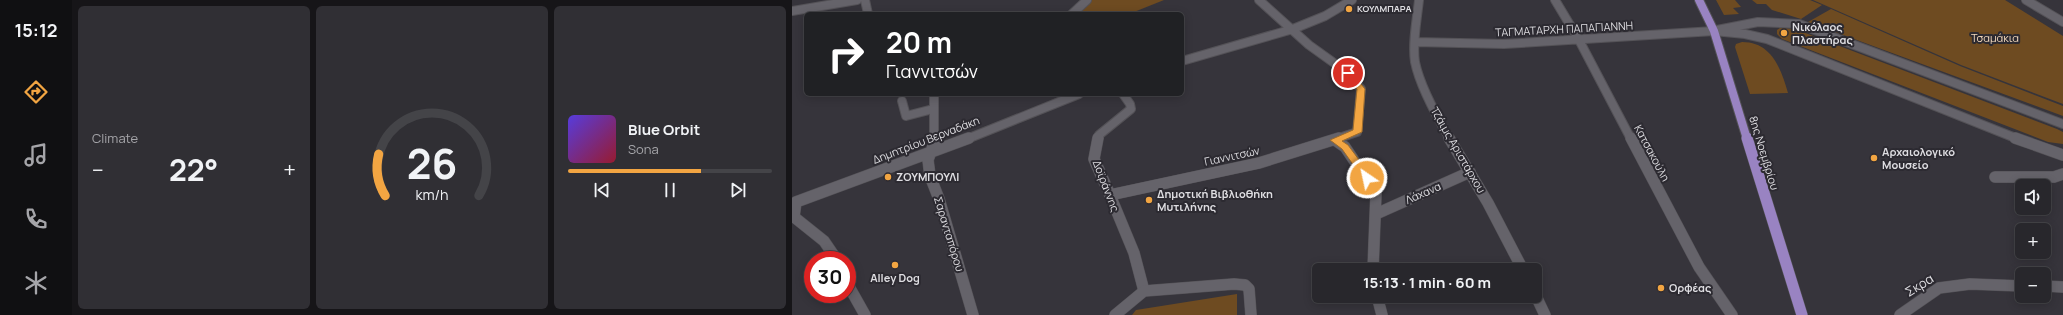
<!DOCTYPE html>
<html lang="en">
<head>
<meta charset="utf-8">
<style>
	body { margin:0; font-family:Manrope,sans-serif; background:#302f34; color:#f1f3f6; height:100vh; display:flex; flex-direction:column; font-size:15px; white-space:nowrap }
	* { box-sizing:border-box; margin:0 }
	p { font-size:13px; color:#a5a5a9 }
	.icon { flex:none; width:22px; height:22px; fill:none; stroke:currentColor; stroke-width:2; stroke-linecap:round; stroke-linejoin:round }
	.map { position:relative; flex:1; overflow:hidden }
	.side { display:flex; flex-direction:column; gap:6px; padding:6px; background:#161518; width:720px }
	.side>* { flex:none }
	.hud { position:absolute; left:12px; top:12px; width:380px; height:84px; border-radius:6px; box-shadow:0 2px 10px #0003,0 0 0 1px #444448; background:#202124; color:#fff; overflow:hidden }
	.buttons { position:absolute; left:1223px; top:179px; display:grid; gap:8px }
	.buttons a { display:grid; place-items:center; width:36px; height:36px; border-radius:6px; background:#28272c; box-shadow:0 2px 10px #0003,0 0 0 1px #444448; font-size:20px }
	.speed { position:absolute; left:12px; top:251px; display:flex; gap:8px; font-size:20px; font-weight:700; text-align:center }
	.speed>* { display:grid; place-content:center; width:52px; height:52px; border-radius:50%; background:#28272c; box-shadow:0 2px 10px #0003,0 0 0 1px #444448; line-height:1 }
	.speed .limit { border:6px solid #d22; background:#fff; color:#111 }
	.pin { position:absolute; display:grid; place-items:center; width:34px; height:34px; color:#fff; margin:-17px; border:2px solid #fff; border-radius:50%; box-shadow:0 1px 4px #0007 }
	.me { position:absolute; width:44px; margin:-22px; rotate:326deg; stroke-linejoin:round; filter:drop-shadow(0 0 3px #0008) }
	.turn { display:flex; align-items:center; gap:14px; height:84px; padding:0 16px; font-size:18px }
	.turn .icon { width:52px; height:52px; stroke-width:2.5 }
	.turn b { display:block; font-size:28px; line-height:34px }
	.big { font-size:30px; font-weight:700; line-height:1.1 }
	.side .tile { flex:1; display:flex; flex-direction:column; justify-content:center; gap:6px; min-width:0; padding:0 14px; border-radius:6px; background:#302f34 }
	.side .dial { align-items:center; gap:0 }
	.dial svg { height:104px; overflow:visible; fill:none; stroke:#444448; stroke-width:7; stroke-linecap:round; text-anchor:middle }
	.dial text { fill:#f1f3f6; stroke:none }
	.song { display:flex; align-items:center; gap:12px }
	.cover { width:48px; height:48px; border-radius:6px; background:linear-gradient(135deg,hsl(250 70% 55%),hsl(350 70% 35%)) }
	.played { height:4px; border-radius:2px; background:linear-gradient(90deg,#f2a542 65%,#444448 65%) }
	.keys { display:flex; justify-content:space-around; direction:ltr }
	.heat { display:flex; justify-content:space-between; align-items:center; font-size:22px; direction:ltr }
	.side .tiles { flex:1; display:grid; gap:6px; grid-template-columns:repeat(3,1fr) }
	.trip { position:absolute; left:520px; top:263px; width:230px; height:40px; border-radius:6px; background:#28272c; box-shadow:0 2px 10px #0003,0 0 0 1px #444448; font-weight:700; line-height:40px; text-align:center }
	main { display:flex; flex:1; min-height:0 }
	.tabs { display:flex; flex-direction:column; width:72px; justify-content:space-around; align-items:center; background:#101012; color:#a5a5a9 }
	.tabs .icon { width:28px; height:28px }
	.tabs .selected { color:#f2a542 }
	.tabs b { font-size:18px; color:#f1f3f6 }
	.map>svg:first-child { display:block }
	.green { fill:#6e4b21 }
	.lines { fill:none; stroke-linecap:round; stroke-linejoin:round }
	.service-far1-casing { stroke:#545257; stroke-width:10 }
	.service-casing { stroke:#545257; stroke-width:12 }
	.pedestrian-casing { stroke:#545257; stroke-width:12 }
	.minor-far1-casing { stroke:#545257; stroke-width:10 }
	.minor-casing { stroke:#545257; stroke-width:12 }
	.primary-far1-casing { stroke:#545257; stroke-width:10 }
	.primary-casing { stroke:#545257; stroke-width:12 }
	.service-far1 { stroke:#65636a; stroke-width:8 }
	.service { stroke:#65636a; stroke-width:11 }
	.pedestrian { stroke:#65636a; stroke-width:11 }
	.minor-far1 { stroke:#65636a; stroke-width:8 }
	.minor { stroke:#65636a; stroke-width:11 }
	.primary-far1 { stroke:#9983c2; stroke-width:8 }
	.primary { stroke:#9983c2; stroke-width:11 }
	.route { fill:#f2a542; stroke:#9d6b2b }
	.poi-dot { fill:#f2a542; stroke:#2c2a31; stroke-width:1.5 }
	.labels { text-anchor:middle; stroke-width:4; stroke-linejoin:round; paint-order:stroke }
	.far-poi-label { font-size:9px; font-weight:bold; fill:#dedde1; stroke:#2c2a31; text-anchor:start }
	.poi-label { font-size:11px; font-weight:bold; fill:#dedde1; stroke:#2c2a31; text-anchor:start }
	.street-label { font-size:11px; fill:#dedde1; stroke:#2c2a31 }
	.park-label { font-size:11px; fill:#f5dbbe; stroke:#2c2a31 }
	.near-street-label { font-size:13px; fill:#dedde1; stroke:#2c2a31 }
</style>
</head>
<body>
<main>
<nav class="tabs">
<b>15:12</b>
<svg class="icon selected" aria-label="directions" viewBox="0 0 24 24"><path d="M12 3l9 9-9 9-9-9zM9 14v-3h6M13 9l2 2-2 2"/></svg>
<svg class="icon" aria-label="music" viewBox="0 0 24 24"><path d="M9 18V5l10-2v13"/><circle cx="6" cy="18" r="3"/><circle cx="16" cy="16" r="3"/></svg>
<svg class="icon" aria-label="phone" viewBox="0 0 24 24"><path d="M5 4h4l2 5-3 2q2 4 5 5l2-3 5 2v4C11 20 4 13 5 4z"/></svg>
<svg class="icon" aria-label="climate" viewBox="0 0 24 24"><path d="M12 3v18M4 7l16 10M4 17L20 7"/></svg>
</nav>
<section class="side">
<div class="tiles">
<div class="tile"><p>Climate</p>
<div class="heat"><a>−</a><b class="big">22°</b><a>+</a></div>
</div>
<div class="tile dial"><svg viewBox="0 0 100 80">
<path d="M14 69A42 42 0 1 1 86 69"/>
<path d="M14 69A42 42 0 0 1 9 37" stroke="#f2a542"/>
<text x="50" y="56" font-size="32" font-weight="700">26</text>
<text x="50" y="72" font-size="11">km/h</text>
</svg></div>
<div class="tile">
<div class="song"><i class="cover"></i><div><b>Blue Orbit</b><p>Sona</p></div></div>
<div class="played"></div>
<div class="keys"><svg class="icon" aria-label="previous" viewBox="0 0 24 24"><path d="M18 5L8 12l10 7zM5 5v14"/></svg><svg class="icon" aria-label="pause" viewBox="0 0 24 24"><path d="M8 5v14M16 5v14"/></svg><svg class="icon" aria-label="next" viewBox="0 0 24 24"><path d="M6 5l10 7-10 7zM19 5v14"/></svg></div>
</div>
</div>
</section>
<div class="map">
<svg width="1271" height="315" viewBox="0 0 1271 315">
	<rect width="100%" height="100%" fill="#36343b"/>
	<path class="green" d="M299,0h73l-35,14h-53z
		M924,0h19l6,7 -8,1 6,6 -15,1z
		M960,0h58l12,5 -21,14 -29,-9 -6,-6h-9z
		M1021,0h192l58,36v68l-102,-39z
		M1039,9l129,57 103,40v10l-255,-94z
		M988,28l15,1 262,100 6,3v12l-15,-2 -266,-103 -5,-5v-4z
		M950,42c30,0 39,27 46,51l-38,1 -15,-47 1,-3z
		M445,294v21h-105l4,-5z"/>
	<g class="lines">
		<defs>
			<path id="service-far1" d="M73,0l3,14
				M0,11l65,-11
				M110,101l4,15 27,-7"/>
			<path id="service" d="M1203,177h59l9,-3"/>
			<path id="pedestrian" d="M318,195l24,58 10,38
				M2,217l30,24 13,19
				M55,283l18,32"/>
			<path id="minor-far1" d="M467,0l50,45 39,28 13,16 -4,43 -21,7
				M627,0c-2,19 -7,43 -4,62 5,25 22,55 35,77
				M763,0l24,40 52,99
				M1234,0l37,22
				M280,14l15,-14
				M925,30l41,-8 41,2 264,100
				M623,42l89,2 210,-13 31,3 22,5 251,100
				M390,61l111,-32 32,-13 27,-16
				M142,139v-45
				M175,139l112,-45
				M306,139l1,-4 32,-26 -1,-5 -7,-10"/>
			<path id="minor" d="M142,138v5l-6,17 2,16 9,23 34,116
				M306,138l-4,21 16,36 149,-32 80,-25
				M657,138l39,65 35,67
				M839,138l68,129 33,48
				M1223,138l48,17
				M543,140l10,7 31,46 -3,77
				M584,214l94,-42
				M2,217l2,-15 173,-64
				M1252,286l19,1
				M743,294l10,21
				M585,296l5,19
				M323,315l29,-24 90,-7 11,1 4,4 2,26
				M1108,315l39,-27 31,-4 52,2"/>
			<path id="primary-far1" d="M907,0l15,31 33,108"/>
			<path id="primary" d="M955,138l55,177"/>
		</defs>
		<use href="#service-far1" class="service-far1-casing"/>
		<use href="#service" class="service-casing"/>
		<use href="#pedestrian" class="pedestrian-casing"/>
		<use href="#minor-far1" class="minor-far1-casing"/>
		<use href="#minor" class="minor-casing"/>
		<use href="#primary-far1" class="primary-far1-casing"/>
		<use href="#primary" class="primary-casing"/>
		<use href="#service-far1" class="service-far1"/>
		<use href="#service" class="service"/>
		<use href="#pedestrian" class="pedestrian"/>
		<use href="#minor-far1" class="minor-far1"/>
		<use href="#minor" class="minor"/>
		<use href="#primary-far1" class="primary-far1"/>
		<use href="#primary" class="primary"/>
	</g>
	<path class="route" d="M556,70l3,1 14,18 -3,43 -20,9 6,4 23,31 1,2 -5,3 -3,-1 -22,-31 -12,-9 23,-10 4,-41 -13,-16z"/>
	<g class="poi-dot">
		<circle cx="557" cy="9" r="4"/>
		<circle cx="992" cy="33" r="4"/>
		<circle cx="1082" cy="158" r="4"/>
		<circle cx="96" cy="177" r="4"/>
		<circle cx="357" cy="200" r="4"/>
		<circle cx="103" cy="265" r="4"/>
		<circle cx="869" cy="288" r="4"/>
	</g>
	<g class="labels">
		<g class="far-poi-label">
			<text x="565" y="12">ΚΟΥΛΜΠΑΡΑ</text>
		</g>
		<g class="poi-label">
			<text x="1000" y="31">Νικόλαος<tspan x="1000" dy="13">Πλαστήρας</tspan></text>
			<text x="1090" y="156">Αρχαιολογικό<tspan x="1090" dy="13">Μουσείο</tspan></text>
			<text x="104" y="181">ΖΟΥΜΠΟΥΛΙ</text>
			<text x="365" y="198">Δημοτική Βιβλιοθήκη<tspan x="365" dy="13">Μυτιλήνης</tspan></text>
			<text x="103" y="282" text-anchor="middle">Alley Dog</text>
			<text x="877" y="292">Ορφέας</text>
		</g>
		<g class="street-label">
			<text transform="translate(772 29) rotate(-3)" y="4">ΤΑΓΜΑΤΑΡΧΗ ΠΑΠΑΓΙΑΝΝΗ</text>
			<text transform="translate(134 140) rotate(-21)" y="4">Δημητρίου Βερναδάκη</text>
			<text transform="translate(666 150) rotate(60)" y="4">Τζάιμς Αριστάρχου</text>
			<text transform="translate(860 153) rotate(62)" y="4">Κατσακούλη</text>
			<text transform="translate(972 153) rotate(73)" y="4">8ης Νοεμβρίου</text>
			<text transform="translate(440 156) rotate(-12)" y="4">Γιαννιτσών</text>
			<text transform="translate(314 186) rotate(69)" y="4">Δοϊράννης</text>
			<text transform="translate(631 193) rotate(-24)" y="4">Λάχανα</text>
			<text transform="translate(157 234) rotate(73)" y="4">Σαρανταπόρου</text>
		</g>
		<g class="park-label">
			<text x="1203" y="42">Τσαμάκια</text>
		</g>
		<g class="near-street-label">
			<text transform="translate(1127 285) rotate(-32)" y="5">Σκρα</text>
		</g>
	</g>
</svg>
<div class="buttons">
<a><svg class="icon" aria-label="sound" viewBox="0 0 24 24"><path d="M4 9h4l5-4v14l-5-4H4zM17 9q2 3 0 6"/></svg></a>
<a>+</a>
<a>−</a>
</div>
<div class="speed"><div class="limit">30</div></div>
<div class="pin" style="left:556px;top:73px;background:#d93025"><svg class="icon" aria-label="arrive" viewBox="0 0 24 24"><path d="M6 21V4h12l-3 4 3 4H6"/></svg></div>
<svg class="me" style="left:575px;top:178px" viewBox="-20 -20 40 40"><circle r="17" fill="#f2a542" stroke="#fff" stroke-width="3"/><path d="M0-11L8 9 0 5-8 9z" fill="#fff"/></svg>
<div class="trip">15:13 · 1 min · 60 m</div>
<div class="hud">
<div class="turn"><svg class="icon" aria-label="right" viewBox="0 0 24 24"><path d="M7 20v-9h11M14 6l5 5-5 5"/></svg><div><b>20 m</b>Γιαννιτσών</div></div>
</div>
</div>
</main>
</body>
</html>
